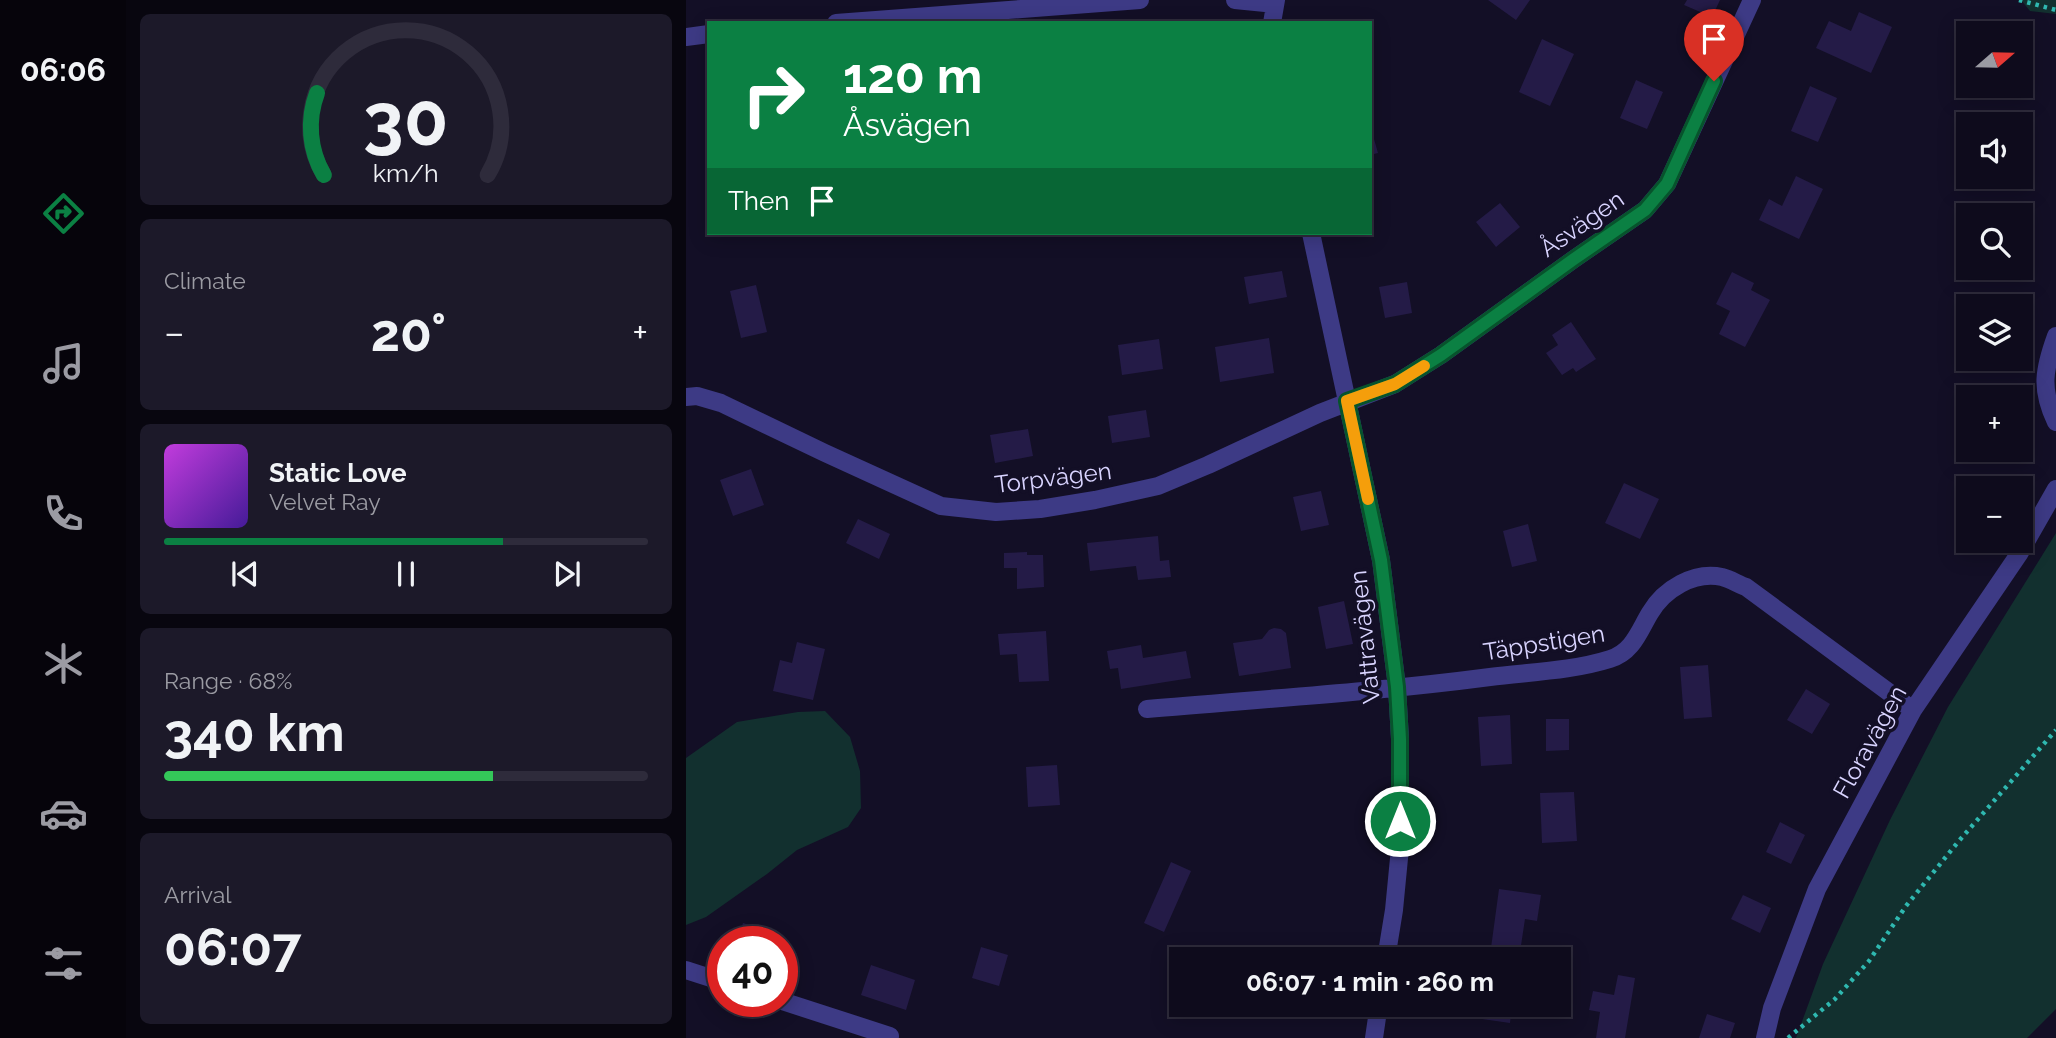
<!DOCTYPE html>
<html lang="en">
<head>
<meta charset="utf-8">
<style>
	body { margin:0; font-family:Raleway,sans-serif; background:#1c1929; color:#f1f3f6; height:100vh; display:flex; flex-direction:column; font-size:26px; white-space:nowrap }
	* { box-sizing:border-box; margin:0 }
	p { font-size:23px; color:#9b9ba3 }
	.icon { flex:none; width:38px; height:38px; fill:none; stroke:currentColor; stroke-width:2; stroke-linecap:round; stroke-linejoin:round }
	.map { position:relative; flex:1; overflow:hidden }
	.panel { display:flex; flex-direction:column; gap:14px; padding:14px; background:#08060f; width:560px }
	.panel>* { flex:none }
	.banner { position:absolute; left:21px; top:21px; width:665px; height:214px; border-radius:0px; box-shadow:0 4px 18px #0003,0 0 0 2px #2e2b3b; background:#0b8043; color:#fff; overflow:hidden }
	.needle { width:46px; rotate:70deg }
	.buttons { position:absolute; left:1270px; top:21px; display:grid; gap:14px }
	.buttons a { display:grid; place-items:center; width:77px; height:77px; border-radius:0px; background:#0e0b1c; box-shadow:0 4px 18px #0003,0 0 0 2px #2e2b3b; font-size:35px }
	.speed { position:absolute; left:21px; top:926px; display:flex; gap:14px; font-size:35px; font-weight:700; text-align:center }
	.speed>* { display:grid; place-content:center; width:91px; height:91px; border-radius:50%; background:#0e0b1c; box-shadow:0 4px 18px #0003,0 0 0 2px #2e2b3b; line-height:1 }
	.speed .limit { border:10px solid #d22; background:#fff; color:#111 }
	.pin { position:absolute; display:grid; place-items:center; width:60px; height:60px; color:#fff; margin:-72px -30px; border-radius:50% 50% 50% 0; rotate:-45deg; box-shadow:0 0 7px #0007 }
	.pin .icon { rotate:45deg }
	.me { position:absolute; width:77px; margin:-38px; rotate:0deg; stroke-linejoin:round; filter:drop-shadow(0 0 5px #0008) }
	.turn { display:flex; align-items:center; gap:24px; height:147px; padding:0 21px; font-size:32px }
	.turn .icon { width:91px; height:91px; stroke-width:2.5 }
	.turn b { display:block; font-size:49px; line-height:60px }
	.then { display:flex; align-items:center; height:66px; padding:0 21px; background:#0003; gap:14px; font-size:26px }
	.big { font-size:52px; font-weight:700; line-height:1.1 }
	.panel .tile { flex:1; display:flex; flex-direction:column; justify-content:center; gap:10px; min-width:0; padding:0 24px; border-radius:10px; background:#1c1929 }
	.panel .dial { align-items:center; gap:0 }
	.dial svg { height:182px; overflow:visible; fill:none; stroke:#2e2b3b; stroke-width:7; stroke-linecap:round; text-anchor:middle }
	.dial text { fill:#f1f3f6; stroke:none }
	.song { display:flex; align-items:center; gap:21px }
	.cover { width:84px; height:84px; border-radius:10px; background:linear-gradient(135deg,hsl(290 70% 55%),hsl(260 70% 35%)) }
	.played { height:7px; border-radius:4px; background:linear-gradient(90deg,#0b8043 70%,#2e2b3b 70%) }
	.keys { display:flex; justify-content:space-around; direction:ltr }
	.heat { display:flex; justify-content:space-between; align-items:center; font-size:38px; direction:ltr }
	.charge { height:10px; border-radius:5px; background:linear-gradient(90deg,#34c759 68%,#2e2b3b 0) }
	.trip { position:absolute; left:483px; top:947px; width:402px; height:70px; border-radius:0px; background:#0e0b1c; box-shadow:0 4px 18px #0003,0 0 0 2px #2e2b3b; font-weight:700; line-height:70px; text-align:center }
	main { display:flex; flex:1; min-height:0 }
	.tab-bar { display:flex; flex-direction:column; width:126px; justify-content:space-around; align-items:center; background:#06040b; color:#9b9ba3 }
	.tab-bar .icon { width:49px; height:49px }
	.tab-bar .selected { color:#0b8043 }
	.tab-bar b { font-size:32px; color:#f1f3f6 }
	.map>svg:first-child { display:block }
	.green { fill:#12302f }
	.building { fill:#241b47 }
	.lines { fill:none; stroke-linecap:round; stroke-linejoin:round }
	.path { stroke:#2fb8b0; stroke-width:4.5; stroke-dasharray:3.5 5; stroke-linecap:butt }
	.minor { stroke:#3d3a85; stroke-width:18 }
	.route-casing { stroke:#07532c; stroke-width:18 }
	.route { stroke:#0b8043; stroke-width:12 }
	.slow { stroke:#f59e0b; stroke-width:12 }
	.labels { text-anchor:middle; stroke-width:7; stroke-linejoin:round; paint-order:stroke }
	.street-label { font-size:24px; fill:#d9d4ff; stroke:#130f26 }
</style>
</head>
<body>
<main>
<nav class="tab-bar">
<b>06:06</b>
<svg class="icon selected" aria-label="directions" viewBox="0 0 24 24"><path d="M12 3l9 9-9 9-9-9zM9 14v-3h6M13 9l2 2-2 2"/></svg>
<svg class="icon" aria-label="music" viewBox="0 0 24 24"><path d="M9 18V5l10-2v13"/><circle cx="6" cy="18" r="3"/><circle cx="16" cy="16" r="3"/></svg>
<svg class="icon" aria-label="phone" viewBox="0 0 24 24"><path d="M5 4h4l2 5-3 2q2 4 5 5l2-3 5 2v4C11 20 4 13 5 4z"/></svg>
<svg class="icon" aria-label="climate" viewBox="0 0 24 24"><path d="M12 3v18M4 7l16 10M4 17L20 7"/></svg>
<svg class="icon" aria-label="car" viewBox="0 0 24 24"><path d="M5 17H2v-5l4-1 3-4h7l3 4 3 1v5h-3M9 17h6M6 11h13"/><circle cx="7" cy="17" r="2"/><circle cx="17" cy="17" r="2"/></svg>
<svg class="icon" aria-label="filters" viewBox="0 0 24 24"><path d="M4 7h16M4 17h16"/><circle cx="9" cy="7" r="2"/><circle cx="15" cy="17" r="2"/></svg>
</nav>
<section class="panel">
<div class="tile dial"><svg viewBox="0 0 100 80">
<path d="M14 69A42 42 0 1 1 86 69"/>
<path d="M14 69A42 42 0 0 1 11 33" stroke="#0b8043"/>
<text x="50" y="56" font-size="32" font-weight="700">30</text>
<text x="50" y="72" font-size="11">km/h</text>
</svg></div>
<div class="tile"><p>Climate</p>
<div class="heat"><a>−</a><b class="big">20°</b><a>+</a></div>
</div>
<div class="tile">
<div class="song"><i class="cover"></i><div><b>Static Love</b><p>Velvet Ray</p></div></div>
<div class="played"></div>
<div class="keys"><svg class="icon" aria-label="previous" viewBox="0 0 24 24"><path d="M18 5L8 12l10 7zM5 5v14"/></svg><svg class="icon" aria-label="pause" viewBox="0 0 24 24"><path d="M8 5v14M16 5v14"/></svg><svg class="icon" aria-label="next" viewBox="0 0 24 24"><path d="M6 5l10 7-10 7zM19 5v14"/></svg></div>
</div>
<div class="tile"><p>Range · 68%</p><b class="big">340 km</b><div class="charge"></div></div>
<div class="tile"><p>Arrival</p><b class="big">06:07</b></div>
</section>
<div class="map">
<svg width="1370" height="1038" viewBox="0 0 1370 1038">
	<rect width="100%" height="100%" fill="#130f26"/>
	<path class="green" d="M1335,0h35v14l-26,-3z
		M1370,533v476l-29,29h-231l27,-74 67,-144 58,-113z
		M139,711l25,26 10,34 1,37 -13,19 -51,23 -30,24 -61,43 -20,8v-167l51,-36 61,-10z"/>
	<path class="building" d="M802,0h42l-14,20z
		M1001,0h33l-8,17 -28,-12z
		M1173,12l33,15 -21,46 -55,-25 13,-27 22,10z
		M856,39l32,15 -24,52 -31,-14z
		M950,80l27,12 -16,37 -27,-11z
		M1124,86l27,12 -19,44 -27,-11z
		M684,125l8,28 -8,2z
		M1110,176l27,13 -24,50 -40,-19 10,-21 13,7z
		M814,203l20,24 -24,20 -20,-25z
		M596,271l5,26 -38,7 -5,-27z
		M1046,272l22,11 -3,7 19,10 -25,47 -26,-13 11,-23 -14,-7z
		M721,282l5,31 -27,5 -6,-31z
		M70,285l11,47 -26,6 -11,-47z
		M885,322l25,37 -20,13 -3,-4 -11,7 -16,-22 12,-8 -6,-10z
		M583,338l5,35 -54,9 -5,-35z
		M473,339l4,30 -41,6 -4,-30z
		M460,410l4,27 -38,6 -4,-27z
		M342,429l5,27 -38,7 -5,-28z
		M65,469l13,36 -31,11 -13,-36z
		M938,483l35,16 -19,40 -35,-16z
		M635,491l8,34 -28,6 -8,-34z
		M172,519l32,15 -11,25 -33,-16z
		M842,524l9,37 -25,6 -9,-36z
		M472,536l2,25 9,-1 2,17 -33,3 -2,-14 -46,5 -3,-28z
		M341,552v3h16l1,32 -27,2v-21h-13v-15z
		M658,601l9,43 -27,5 -8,-42z
		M588,628l7,1 5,4 5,35 -52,8 -6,-33 29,-4 7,-9z
		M360,631l3,50 -30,1 -2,-28 -17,1 -2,-21z
		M111,642l28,7 -12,51 -40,-9 7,-31 12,3z
		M455,645l2,13 43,-7 5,27 -70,11 -3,-21 -8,1 -3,-18z
		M1022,665l4,52 -28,2 -4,-52z
		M1120,689l24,15 -18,30 -25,-14z
		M824,715l2,49 -31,2 -3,-49z
		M860,719h23v31l-23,1z
		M371,765l3,40 -32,2 -2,-40z
		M888,792l3,49 -35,2 -2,-50z
		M1094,822l25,13 -14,29 -25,-12z
		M485,862l20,9 -27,61 -20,-9z
		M813,889l42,6 -4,26 -12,-2 -5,33 -29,-4z
		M1057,895l28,13 -11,25 -29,-14z
		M57,923l39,13 -2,6h-43z
		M295,947l27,8 -9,31 -27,-8z
		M185,965l44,15 -9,30 -45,-15z
		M932,975l17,3 -10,60h-29l4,-26 -11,-2 4,-19 21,4z
		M798,1004h28l-2,19 -28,-4z
		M1021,1014l28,9 -5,15h-31z"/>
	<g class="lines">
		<path class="path" d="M1333,0l37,10
			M1102,1038l47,-39 34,-38 37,-55 52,-64 98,-112"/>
		<path class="minor" d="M549,0l40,4
			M150,23l304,-23
			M586,23l4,-23
			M0,37l23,-3
			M625,233l70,327 16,127 3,52v109l-6,62 -8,49
			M1370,336c-12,33 -16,53 0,86
			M0,397l11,-1 24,7 104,50 116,53 55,6 44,-3 55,-9 63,-14 50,-21 112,-52 75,-29 46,-29 133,-96 71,-49 22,-26 85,-184
			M461,709c114,-10 229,-17 343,-32 39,-5 82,-6 120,-18 23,-7 29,-28 40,-46 14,-24 44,-42 72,-36 8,2 16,7 24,10l167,123
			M0,970l37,12
			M96,1001l108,35
			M688,1038l5,-34
			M1079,1038l7,-30 45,-119 96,-179 106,-156 37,-65"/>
	</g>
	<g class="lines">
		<defs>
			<path id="route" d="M714,821v-82l-3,-52 -16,-127 -34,-159 48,-17 46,-29 133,-96 71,-49 22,-26 47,-103"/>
		</defs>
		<use href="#route" class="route-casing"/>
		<use href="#route" class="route"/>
		<path class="slow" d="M682,499l-21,-98 48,-17 29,-18"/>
	</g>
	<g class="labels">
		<g class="street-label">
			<text transform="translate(896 224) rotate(-35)" y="8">Åsvägen</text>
			<text transform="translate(367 478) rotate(-7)" y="8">Torpvägen</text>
			<text transform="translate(679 637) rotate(-96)" y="8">Vattravägen</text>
			<text transform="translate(858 643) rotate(-9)" y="8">Täppstigen</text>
			<text transform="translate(1184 742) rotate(-61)" y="8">Floravägen</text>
		</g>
	</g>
</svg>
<div class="buttons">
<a><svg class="needle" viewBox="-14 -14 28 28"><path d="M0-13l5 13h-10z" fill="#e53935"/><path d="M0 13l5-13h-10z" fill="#9b9ba3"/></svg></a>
<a><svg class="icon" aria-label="sound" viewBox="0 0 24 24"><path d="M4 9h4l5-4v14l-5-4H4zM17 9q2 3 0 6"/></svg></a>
<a><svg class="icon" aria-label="search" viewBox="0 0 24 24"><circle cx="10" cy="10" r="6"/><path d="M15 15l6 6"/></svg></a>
<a><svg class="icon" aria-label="layers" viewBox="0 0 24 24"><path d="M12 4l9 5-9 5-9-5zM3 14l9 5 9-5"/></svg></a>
<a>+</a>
<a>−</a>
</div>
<div class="speed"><div class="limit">40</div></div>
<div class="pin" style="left:1028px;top:81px;background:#d93025"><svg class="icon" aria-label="arrive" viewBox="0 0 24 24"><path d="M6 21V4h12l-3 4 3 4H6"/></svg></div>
<svg class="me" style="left:714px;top:821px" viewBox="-20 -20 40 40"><circle r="17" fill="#0b8043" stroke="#fff" stroke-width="3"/><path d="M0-11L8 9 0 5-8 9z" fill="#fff"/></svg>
<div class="trip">06:07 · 1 min · 260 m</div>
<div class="banner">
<div class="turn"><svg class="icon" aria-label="right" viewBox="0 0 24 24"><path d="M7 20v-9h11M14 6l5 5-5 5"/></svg><div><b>120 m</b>Åsvägen</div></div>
<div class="then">Then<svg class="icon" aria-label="arrive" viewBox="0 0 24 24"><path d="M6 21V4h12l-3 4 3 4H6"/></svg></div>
</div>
</div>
</main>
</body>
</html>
